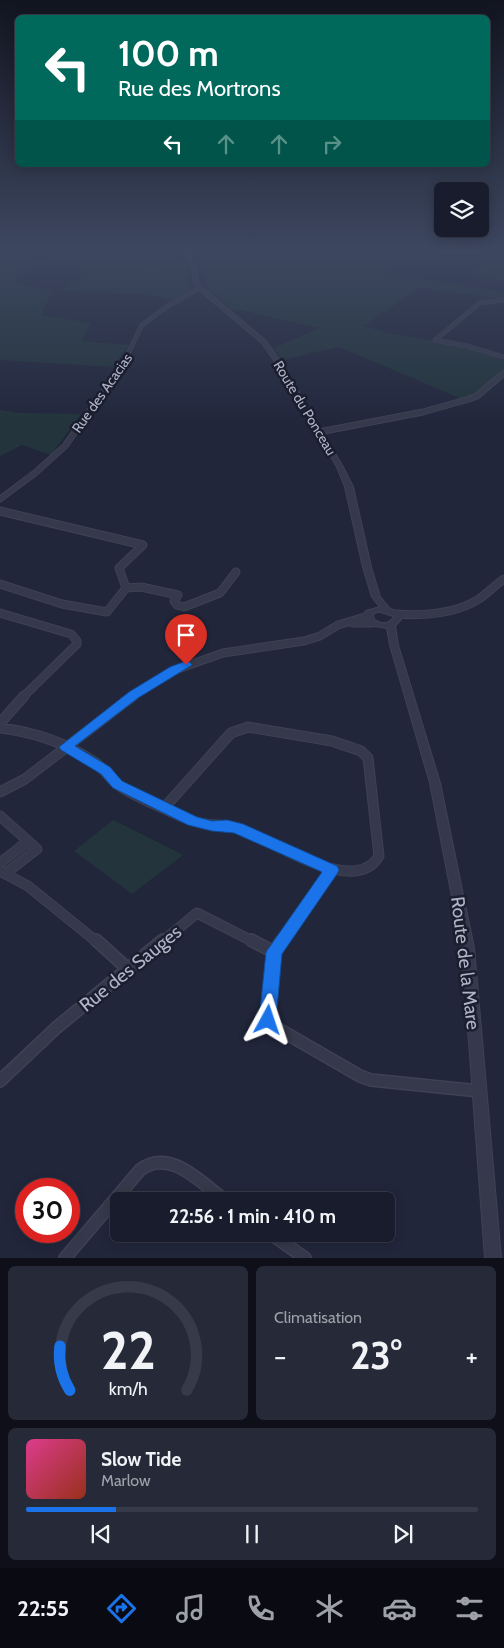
<!DOCTYPE html>
<html lang="fr">
<head>
<meta charset="utf-8">
<style>
	body { margin:0; font-family:Cabin,sans-serif; background:#262938; color:#f1f3f6; height:100vh; display:flex; flex-direction:column; font-size:19px; white-space:nowrap }
	* { box-sizing:border-box; margin:0 }
	p { font-size:16px; color:#9fa1a9 }
	.icon { flex:none; width:28px; height:28px; fill:none; stroke:currentColor; stroke-width:2; stroke-linecap:round; stroke-linejoin:round }
	.map { position:relative; height:1258px; overflow:hidden }
	.drawer { display:flex; flex-direction:column; gap:8px; padding:8px; background:#0e0f18; flex:1 }
	.drawer>* { flex:none }
	.top-card { position:absolute; left:15px; top:15px; width:475px; height:152px; border-radius:8px; box-shadow:0 2px 12px #0003,0 0 0 1px #373a48; background:#00695c; color:#fff; overflow:hidden }
	.controls { position:absolute; left:434px; top:182px; display:grid; gap:10px }
	.controls a { display:grid; place-items:center; width:55px; height:55px; border-radius:8px; background:#191c2c; box-shadow:0 2px 12px #0003,0 0 0 1px #373a48; font-size:25px }
	.speed { position:absolute; left:15px; top:1178px; display:flex; gap:10px; font-size:25px; font-weight:700; text-align:center }
	.speed>* { display:grid; place-content:center; width:65px; height:65px; border-radius:50%; background:#191c2c; box-shadow:0 2px 12px #0003,0 0 0 1px #373a48; line-height:1 }
	.speed .limit { border:8px solid #d22; background:#fff; color:#111 }
	.pin { position:absolute; display:grid; place-items:center; width:42px; height:42px; color:#fff; margin:-51px -21px; border-radius:50% 50% 50% 0; rotate:-45deg; box-shadow:0 0 5px #0007 }
	.pin .icon { rotate:45deg }
	.me { position:absolute; width:55px; margin:-28px; rotate:5deg; stroke-linejoin:round; filter:drop-shadow(0 0 4px #0008) }
	.turn { display:flex; align-items:center; gap:18px; height:105px; padding:0 20px; font-size:22px }
	.turn .icon { width:65px; height:65px; stroke-width:2.5 }
	.turn b { display:block; font-size:35px; line-height:42px }
	.lanes { display:flex; align-items:center; height:48px; padding:0 20px; background:#0003; justify-content:center; gap:25px; direction:ltr }
	.lanes .off { opacity:.35 }
	.big { font-size:38px; font-weight:800; line-height:1.1 }
	.drawer .card { flex:1; display:flex; flex-direction:column; justify-content:center; gap:8px; min-width:0; padding:0 18px; border-radius:8px; background:#262938 }
	.drawer .dial { align-items:center; gap:0 }
	.dial svg { height:130px; overflow:visible; fill:none; stroke:#373a48; stroke-width:7; stroke-linecap:round; text-anchor:middle }
	.dial text { fill:#f1f3f6; stroke:none }
	.song { display:flex; align-items:center; gap:15px }
	.cover { width:60px; height:60px; border-radius:8px; background:linear-gradient(135deg,hsl(330 70% 55%),hsl(10 70% 35%)) }
	.played { height:5px; border-radius:2px; background:linear-gradient(90deg,#1a73e8 20%,#373a48 20%) }
	.keys { display:flex; justify-content:space-around; direction:ltr }
	.heat { display:flex; justify-content:space-between; align-items:center; font-size:28px; direction:ltr }
	.drawer .tiles { flex:1; display:grid; gap:8px; grid-template-columns:1fr 1fr }
	.card:last-child { grid-column:span 2 }
	.trip { position:absolute; left:110px; top:1192px; width:285px; height:50px; border-radius:8px; background:#191c2c; box-shadow:0 2px 12px #0003,0 0 0 1px #373a48; font-weight:800; line-height:50px; text-align:center }
	.dock { display:flex; height:80px; justify-content:space-around; align-items:center; background:#0a0b12; color:#9fa1a9 }
	.dock .icon { width:35px; height:35px }
	.dock .selected { color:#1a73e8 }
	.dock b { font-size:22px; color:#f1f3f6 }
	.map>svg:first-child { display:block }
	.green { fill:#23343c }
	.lines { fill:none; stroke-linecap:round; stroke-linejoin:round }
	.stream { stroke:#141b38; stroke-width:1 }
	.minor-far4-casing { stroke:#3e4254; stroke-width:5 }
	.minor-far3-casing { stroke:#3e4254; stroke-width:7 }
	.minor-far2-casing { stroke:#3e4254; stroke-width:9 }
	.minor-far1-casing { stroke:#3e4254; stroke-width:11 }
	.minor-casing { stroke:#3e4254; stroke-width:14 }
	.tertiary-casing { stroke:#3e4254; stroke-width:2 }
	.minor-far4 { stroke:#35394b; stroke-width:4 }
	.minor-far3 { stroke:#35394b; stroke-width:5 }
	.minor-far2 { stroke:#35394b; stroke-width:7 }
	.minor-far1 { stroke:#35394b; stroke-width:9 }
	.minor { stroke:#35394b; stroke-width:11 }
	.tertiary { fill:#35394b; fill-rule:evenodd }
	.route { fill:#1a73e8; stroke:#114b97 }
	.labels { text-anchor:middle; stroke-width:5; stroke-linejoin:round; paint-order:stroke }
	.far-street-label { font-size:14px; fill:#b0b4c7; stroke:#1a1e2f }
	.near-street-label { font-size:19px; fill:#b0b4c7; stroke:#1a1e2f }
</style>
</head>
<body>
<div class="map">
<svg width="504" height="1258" viewBox="0 0 504 1258">
	<rect width="100%" height="100%" fill="#21263b"/>
	<path class="green" d="M73,249h105l-48,11 21,6 35,-5 3,29 -15,9 -37,-5 -77,-4 32,-19c-25,-8 -46,-6 -72,-1l2,4 -8,6 6,5 33,5 -12,25 49,8 -8,18 47,4 -16,22 -113,-7v-93l21,-3z
		M196,249h207l-17,25 118,18 -2,7 -82,-11 -57,38c26,8 50,11 77,16 22,4 43,11 64,18v8l-28,26 -12,6 -125,-53 -57,13 -8,-12 45,-20 -79,-18h-7c-9,-7 -17,-16 -27,-22l-4,-19 -12,-19z
		M477,249h27v32l-34,-5 27,-24z
		M0,410l20,3 61,1 -30,41 -29,-10 -22,11z
		M113,820l70,35 -51,39 -58,-43z"/>
	<g class="lines">
		<path class="stream" d="M0,265l23,-2 37,-10 1,-2 -5,-2"/>
		<defs>
			<path id="minor-far4" d="M435,340l45,-37 24,-3
				M435,340l32,6 37,11
				M124,362l18,-37 27,-20 31,-17"/>
			<path id="minor-far3" d="M319,432l104,-20 46,-13 8,-3 27,-23
				M0,499l35,-26 30,-27 60,-85"/>
			<path id="minor-far2" d="M0,511l143,34 -24,23 7,20 -19,24 -45,-8 -62,-20
				M126,588l15,-1 37,8 -4,6 3,4 7,2 36,-14 16,-21
				M0,613l71,21 6,7v3l-54,53
				M396,614c28,2 59,0 83,-15 9,-6 16,-14 25,-20
				M353,623h19
				M131,697l44,-27 48,-17 81,-12 16,-5 18,-11 30,-9"/>
			<path id="minor-far1" d="M0,723l24,-27
				M0,728c34,4 68,16 96,35 8,6 13,15 21,21 11,9 25,14 37,20 15,7 30,15 46,19 12,3 26,1 38,5 32,10 116,71 141,28l-11,-98 -7,-7 -29,-10 -84,-14 -17,6 -67,75
				M0,792l25,-13 108,-83
				M0,816l37,33 -31,24
				M0,863l27,-21
				M0,871l28,15 69,56
				M162,942l35,-29 57,29
				M281,942l51,-72"/>
			<path id="minor" d="M96,940l32,29
				M251,940l23,12
				M282,940l-8,12 -6,68 7,7 85,49 11,4 108,11
				M0,1081l56,-53 107,-88
				M271,1234l34,24
				M65,1258l75,-88c30,-23 61,13 86,31"/>
			<path id="tertiary" d="M183,249h4l9,18 2,16 4,4 64,54 13,18 64,108 10,20 18,80 9,30 10,12 9,3 3,6 -7,8 3,19 42,138 34,165 27,310h-16l-23,-310 -32,-165 -40,-138 -3,-17 -13,-2 -8,-5 -1,-8 1,-2 14,-4 -8,-10 -9,-30 -18,-80 -8,-20 -64,-108 -11,-16 -64,-54 -4,-6 -2,-16zM377,612h4l12,4 1,2 -7,5h-6l-7,-3 -1,-6z"/>
		</defs>
		<use href="#minor-far4" class="minor-far4-casing"/>
		<use href="#minor-far3" class="minor-far3-casing"/>
		<use href="#minor-far2" class="minor-far2-casing"/>
		<use href="#minor-far1" class="minor-far1-casing"/>
		<use href="#minor" class="minor-casing"/>
		<use href="#tertiary" class="tertiary-casing"/>
		<use href="#minor-far4" class="minor-far4"/>
		<use href="#minor-far3" class="minor-far3"/>
		<use href="#minor-far2" class="minor-far2"/>
		<use href="#minor-far1" class="minor-far1"/>
		<use href="#minor" class="minor"/>
		<use href="#tertiary" class="tertiary"/>
	</g>
	<linearGradient id="sky" x2="0" y2="1"><stop stop-color="#121520"/><stop offset="0.59" stop-color="#3d4760"/><stop offset="1" stop-color="#3d4760" stop-opacity="0"/></linearGradient>
	<rect width="504" height="425" fill="url(#sky)"/>
	<path class="route" d="M186,661l4,1 2,3 -54,33 -63,48 35,21 12,14 75,36 15,4 15,-1 16,4 94,42 2,4 -2,4 -55,80 -6,66 -2,5 -6,3 -7,-3 -2,-5 7,-68 56,-80 -88,-39 -22,-2 -24,-6 -75,-37 -12,-14 -40,-24 -2,-3 70,-55 41,-25z"/>
	<g class="labels">
		<g class="far-street-label">
			<text transform="translate(102 393) rotate(-55)" y="5">Rue des Acacias</text>
			<text transform="translate(305 408) rotate(59)" y="5">Route du Ponceau</text>
		</g>
		<g class="near-street-label">
			<text transform="translate(466 963) rotate(83)" y="7">Route de la Mare</text>
			<text transform="translate(130 968) rotate(-39)" y="7">Rue des Sauges</text>
		</g>
	</g>
</svg>
<div class="controls">
<a><svg class="icon" aria-label="layers" viewBox="0 0 24 24"><path d="M12 4l9 5-9 5-9-5zM3 14l9 5 9-5"/></svg></a>
</div>
<div class="speed"><div class="limit">30</div></div>
<div class="pin" style="left:186px;top:665px;background:#d93025"><svg class="icon" aria-label="arrive" viewBox="0 0 24 24"><path d="M6 21V4h12l-3 4 3 4H6"/></svg></div>
<svg class="me" style="left:268px;top:1020px" viewBox="-20 -20 40 40"><path d="M0-17L14 15 0 8-14 15z" fill="#1a73e8" stroke="#fff" stroke-width="4"/></svg>
<div class="trip">22:56 · 1 min · 410 m</div>
<div class="top-card">
<div class="turn"><svg class="icon" aria-label="left" viewBox="0 0 24 24"><path d="M17 20v-9H6M10 6l-5 5 5 5"/></svg><div><b>100 m</b>Rue des Mortrons</div></div>
<div class="lanes"><svg class="icon" aria-label="left" viewBox="0 0 24 24"><path d="M17 20v-9H6M10 6l-5 5 5 5"/></svg><svg class="icon off" aria-label="ahead" viewBox="0 0 24 24"><path d="M12 20V5M6 11l6-6 6 6"/></svg><svg class="icon off" aria-label="ahead" viewBox="0 0 24 24"><path d="M12 20V5M6 11l6-6 6 6"/></svg><svg class="icon off" aria-label="right" viewBox="0 0 24 24"><path d="M7 20v-9h11M14 6l5 5-5 5"/></svg></div>
</div>
</div>
<section class="drawer">
<div class="tiles">
<div class="card dial"><svg viewBox="0 0 100 80">
<path d="M14 69A42 42 0 1 1 86 69"/>
<path d="M14 69A42 42 0 0 1 8 42" stroke="#1a73e8"/>
<text x="50" y="56" font-size="32" font-weight="700">22</text>
<text x="50" y="72" font-size="11">km/h</text>
</svg></div>
<div class="card"><p>Climatisation</p>
<div class="heat"><a>−</a><b class="big">23°</b><a>+</a></div>
</div>
<div class="card">
<div class="song"><i class="cover"></i><div><b>Slow Tide</b><p>Marlow</p></div></div>
<div class="played"></div>
<div class="keys"><svg class="icon" aria-label="previous" viewBox="0 0 24 24"><path d="M18 5L8 12l10 7zM5 5v14"/></svg><svg class="icon" aria-label="pause" viewBox="0 0 24 24"><path d="M8 5v14M16 5v14"/></svg><svg class="icon" aria-label="next" viewBox="0 0 24 24"><path d="M6 5l10 7-10 7zM19 5v14"/></svg></div>
</div>
</div>
</section>
<nav class="dock">
<b>22:55</b>
<svg class="icon selected" aria-label="directions" viewBox="0 0 24 24"><path d="M12 3l9 9-9 9-9-9zM9 14v-3h6M13 9l2 2-2 2"/></svg>
<svg class="icon" aria-label="music" viewBox="0 0 24 24"><path d="M9 18V5l10-2v13"/><circle cx="6" cy="18" r="3"/><circle cx="16" cy="16" r="3"/></svg>
<svg class="icon" aria-label="phone" viewBox="0 0 24 24"><path d="M5 4h4l2 5-3 2q2 4 5 5l2-3 5 2v4C11 20 4 13 5 4z"/></svg>
<svg class="icon" aria-label="climate" viewBox="0 0 24 24"><path d="M12 3v18M4 7l16 10M4 17L20 7"/></svg>
<svg class="icon" aria-label="car" viewBox="0 0 24 24"><path d="M5 17H2v-5l4-1 3-4h7l3 4 3 1v5h-3M9 17h6M6 11h13"/><circle cx="7" cy="17" r="2"/><circle cx="17" cy="17" r="2"/></svg>
<svg class="icon" aria-label="filters" viewBox="0 0 24 24"><path d="M4 7h16M4 17h16"/><circle cx="9" cy="7" r="2"/><circle cx="15" cy="17" r="2"/></svg>
</nav>
</body>
</html>
